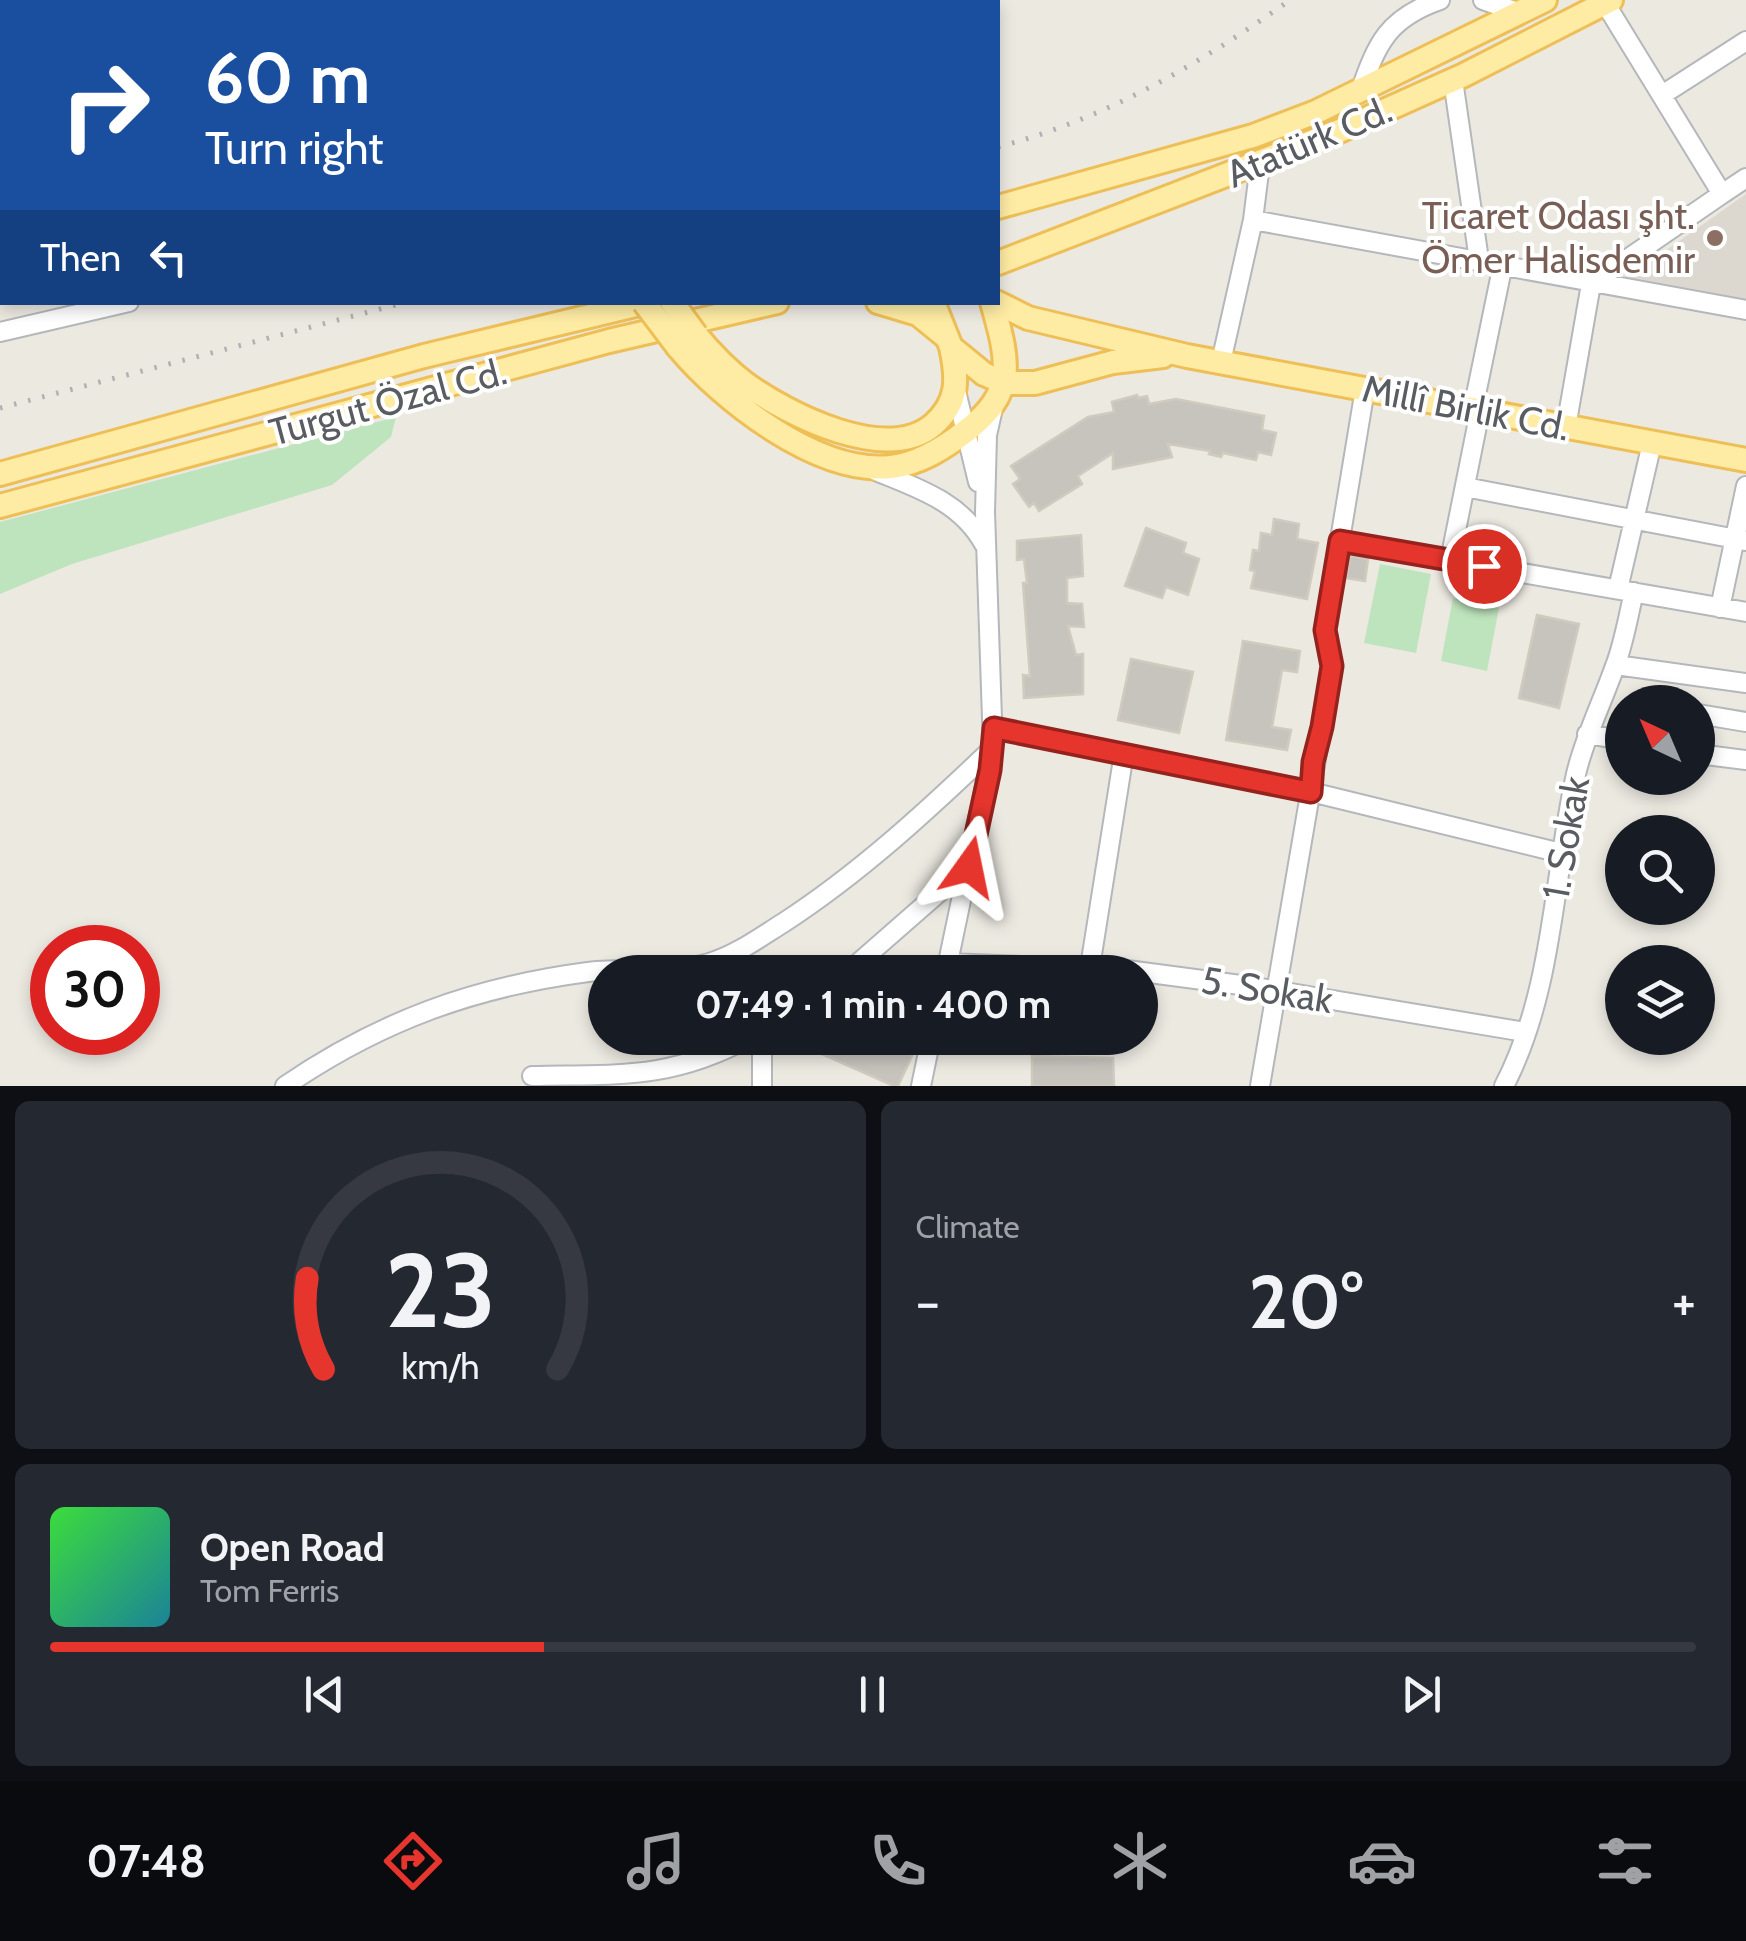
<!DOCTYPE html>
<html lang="en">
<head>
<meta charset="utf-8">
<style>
	body { margin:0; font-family:Cabin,sans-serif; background:#242831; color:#f1f3f6; height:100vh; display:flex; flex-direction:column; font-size:38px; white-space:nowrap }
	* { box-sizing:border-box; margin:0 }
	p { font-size:32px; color:#9ea1a6 }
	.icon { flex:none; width:55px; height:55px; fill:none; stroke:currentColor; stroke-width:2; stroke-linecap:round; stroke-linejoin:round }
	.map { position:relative; height:1086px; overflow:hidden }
	.details { display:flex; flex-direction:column; gap:15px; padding:15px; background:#0d0f14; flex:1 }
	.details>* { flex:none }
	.top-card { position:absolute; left:0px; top:0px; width:1000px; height:305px; box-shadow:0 5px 15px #0003; background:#1a4fa0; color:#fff; overflow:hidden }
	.needle { width:65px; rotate:316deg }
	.buttons { position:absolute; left:1605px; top:685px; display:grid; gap:20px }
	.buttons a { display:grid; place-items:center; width:110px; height:110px; border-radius:50%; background:#171b24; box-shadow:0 5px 15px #0003; font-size:50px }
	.speed { position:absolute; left:30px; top:925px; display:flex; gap:20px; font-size:50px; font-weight:700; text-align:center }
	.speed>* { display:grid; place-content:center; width:130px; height:130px; border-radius:50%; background:#171b24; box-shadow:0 5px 15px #0003; line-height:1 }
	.speed .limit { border:15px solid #d22; background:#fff; color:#111 }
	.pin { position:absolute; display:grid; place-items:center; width:85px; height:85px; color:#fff; margin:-42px; border:5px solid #fff; border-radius:50%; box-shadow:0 2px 10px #0007 }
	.me { position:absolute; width:110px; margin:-55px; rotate:12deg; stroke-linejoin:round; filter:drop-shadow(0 0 8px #0008) }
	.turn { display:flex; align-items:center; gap:35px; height:210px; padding:0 40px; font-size:45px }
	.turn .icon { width:130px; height:130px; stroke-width:2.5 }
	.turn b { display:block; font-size:70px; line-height:85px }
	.then { display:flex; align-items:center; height:95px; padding:0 40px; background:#0003; gap:20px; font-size:38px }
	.big { font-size:75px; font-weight:700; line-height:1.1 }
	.details .card { flex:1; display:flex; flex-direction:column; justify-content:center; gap:15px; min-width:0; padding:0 35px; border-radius:15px; background:#242831 }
	.details .dial { align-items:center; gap:0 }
	.dial svg { height:260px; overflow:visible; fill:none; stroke:#363941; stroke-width:7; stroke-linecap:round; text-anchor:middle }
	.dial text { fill:#f1f3f6; stroke:none }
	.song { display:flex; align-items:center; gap:30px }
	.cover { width:120px; height:120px; border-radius:15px; background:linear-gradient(135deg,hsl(120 70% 55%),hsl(190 70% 35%)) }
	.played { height:10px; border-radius:5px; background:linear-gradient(90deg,#e6352d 30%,#363941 30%) }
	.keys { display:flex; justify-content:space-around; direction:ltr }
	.heat { display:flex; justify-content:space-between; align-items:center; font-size:55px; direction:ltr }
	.details .tiles { flex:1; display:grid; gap:15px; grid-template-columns:1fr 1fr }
	.card:last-child { grid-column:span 2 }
	.trip { position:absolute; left:588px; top:955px; width:570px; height:100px; border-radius:50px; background:#171b24; box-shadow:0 5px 15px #0003; font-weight:700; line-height:100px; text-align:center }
	.dock { display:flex; height:160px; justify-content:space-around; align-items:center; background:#090b0e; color:#9ea1a6 }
	.dock .icon { width:70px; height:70px }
	.dock .active { color:#e6352d }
	.dock b { font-size:45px; color:#f1f3f6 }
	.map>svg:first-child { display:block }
	.education { fill:#dcd8cf }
	.green { fill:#bee4bd }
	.building { fill:#c7c4be; stroke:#d1cbbf; stroke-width:2.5 }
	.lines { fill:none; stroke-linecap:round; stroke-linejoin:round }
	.minor-casing { stroke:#b4b7bb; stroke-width:22 }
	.major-casing { stroke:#efbf57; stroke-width:28 }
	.minor { stroke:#fff; stroke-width:18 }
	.major { stroke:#feeca4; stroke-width:22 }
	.rail { stroke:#b0b1b2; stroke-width:5; stroke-dasharray:2.5 12; stroke-linecap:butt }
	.major-bridge-casing { stroke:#efbf57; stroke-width:28; stroke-linecap:butt }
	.major-bridge { stroke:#feeca4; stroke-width:22 }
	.route-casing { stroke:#96221d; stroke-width:25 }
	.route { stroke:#e6352d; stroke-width:18 }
	.education-dot { fill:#8d6e63; stroke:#fff; stroke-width:4 }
	.labels { text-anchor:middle; stroke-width:8; stroke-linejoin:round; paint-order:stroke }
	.street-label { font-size:38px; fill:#595d62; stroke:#fff }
	.education-label { font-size:38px; fill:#785e54; stroke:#fff; text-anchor:end }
</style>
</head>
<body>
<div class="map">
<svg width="1746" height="1086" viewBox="0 0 1746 1086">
	<rect width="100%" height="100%" fill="#ece9e1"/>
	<path class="education" d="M1746,194v109l-125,-21z"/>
	<path class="green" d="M396,417l-5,20 -59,48 -260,79 -72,30v-72z
		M1380,564l51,10 -15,79 -52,-10z
		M1453,598l46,10 -12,63 -46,-10z"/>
	<path class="building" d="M1137,395l1,3 9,-2 2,8 27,-5 88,17 -2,14 14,3 -5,22 -13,-3 -2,8 -33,-7 -2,4 -12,-3 1,-3 -42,-7 4,13 -59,12v-16l-35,23 4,8 -43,27 -5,-8 -5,4 -16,-23 7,-5 -9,-13 77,-49 26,-5 -2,-10z
		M1274,519l25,5 -2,15 21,4 -11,56 -56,-11 4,-17 -5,-1 3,-20 6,1 2,-18 11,2z
		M1146,528l40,15 -3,10 16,6 -11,36 -22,-8 -4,11 -37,-12z
		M1081,535l2,41 -16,2v25l15,1 2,23 -16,-1 8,29 7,-1v40l-59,4 -1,-23 7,1 -7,-93h4l-3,-24 -7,1v-19z
		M1350,556l18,3 -3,22 -19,-3z
		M1537,615l42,9 -20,84 -40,-10z
		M1243,641l57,10 -3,21 -15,-2 -10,57 19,3 -4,20 -61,-10z
		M1131,659l62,13 -14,61 -61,-13z
		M774,1038h128l15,7 -19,41h-4l-97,-43 -12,9z
		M1032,1056l81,2 1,28h-82z"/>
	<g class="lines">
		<defs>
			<path id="minor" d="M420,0l1,2
				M600,0l1,2
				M946,0l1,2
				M1483,0l37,13
				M82,2l10,-2
				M725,2l7,-2
				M1605,3l117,191 24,-16
				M0,10l2,1
				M1453,80l26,180
				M1360,92c17,-49 28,-74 80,-92
				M1662,95l84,-54
				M0,129l2,1
				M1253,220l493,90
				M0,258l2,1
				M0,332l129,-30
				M1221,362l32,-142 7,-56
				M956,391l22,91
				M1473,409l30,-145
				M1566,427l25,-143 131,-90
				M871,469c43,18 89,31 113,75
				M1465,487l281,54
				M1339,541l407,71
				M1450,560l30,-149
				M1618,589l34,-146
				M1720,608l26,-122
				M1616,665l130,18
				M1698,714l48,8
				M995,728l316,64 250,61
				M1587,734l35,6
				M1698,754l48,6
				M948,963l179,7 121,16 277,46
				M1090,967l34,-214
				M848,972l120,-105
				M946,972l47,-224 -8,-236 2,-77 7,-31
				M762,1038v48
				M532,1076c85,-2 138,4 216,-38
				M285,1086c95,-65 189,-99 303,-114 40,-5 81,2 121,-9 27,-8 50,-25 74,-40 77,-50 144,-112 210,-175
				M921,1086l10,-48
				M1260,1086l72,-420 -7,-36 40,-241
				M1504,1086c50,-96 49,-209 72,-312 9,-38 26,-71 39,-108 9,-23 13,-49 19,-74"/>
			<path id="major" d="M470,0l1,2
				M502,0l1,2
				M998,207l255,-71 63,-24 229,-112
				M998,263l339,-131 127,-57 147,-75
				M878,302l40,12 27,22
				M933,302l18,45 33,27 21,9h30l78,-21 50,-6
				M996,302l32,16 159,38 559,104
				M696,335c15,18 31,35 50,49 43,31 140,80 187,41 26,-23 25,-46 18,-78
				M678,347c44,53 140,128 213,120 28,-3 53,-19 75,-36 52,-40 42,-71 26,-129
				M0,474l424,-118 224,-54
				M0,506l609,-165 168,-39"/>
		</defs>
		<use href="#minor" class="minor-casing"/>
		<use href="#major" class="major-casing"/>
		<use href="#minor" class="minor"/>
		<use href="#major" class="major"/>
		<path class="rail" d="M998,147c107,-28 202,-83 292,-147
			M0,408l407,-106"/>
		<defs>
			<path id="major-bridge" d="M644,302l34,45
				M672,302l24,33"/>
		</defs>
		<use href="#major-bridge" class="major-bridge-casing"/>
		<use href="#major-bridge" class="major-bridge"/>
	</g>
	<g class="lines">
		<defs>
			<path id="route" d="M969,867l21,-97 4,-42 317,64 2,-30 9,-35 10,-61 -7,-36 15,-89 144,25"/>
		</defs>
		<use href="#route" class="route-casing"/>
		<use href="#route" class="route"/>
	</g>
	<circle class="education-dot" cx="1715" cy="238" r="10"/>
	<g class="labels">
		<g class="street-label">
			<text transform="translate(1309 142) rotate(-23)" y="13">Atatürk Cd.</text>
			<text transform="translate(388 402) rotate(-15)" y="13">Turgut Özal Cd.</text>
			<text transform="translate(1466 408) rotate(11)" y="13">Millî Birlik Cd.</text>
			<text transform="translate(1566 838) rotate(-80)" y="13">1. Sokak</text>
			<text transform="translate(1267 990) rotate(9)" y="13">5. Sokak</text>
		</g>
		<g class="education-label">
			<text x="1695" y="229">Ticaret Odası şht.<tspan x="1695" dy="44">Ömer Halisdemir</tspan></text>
		</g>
	</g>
</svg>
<div class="buttons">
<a><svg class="needle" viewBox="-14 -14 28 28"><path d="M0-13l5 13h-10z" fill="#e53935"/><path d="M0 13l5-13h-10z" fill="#9ea1a6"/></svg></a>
<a><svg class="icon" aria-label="search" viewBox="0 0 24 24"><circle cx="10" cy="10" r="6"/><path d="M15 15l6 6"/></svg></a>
<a><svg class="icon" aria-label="layers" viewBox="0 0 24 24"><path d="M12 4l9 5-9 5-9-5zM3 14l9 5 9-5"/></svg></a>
</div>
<div class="speed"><div class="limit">30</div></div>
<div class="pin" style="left:1484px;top:566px;background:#d93025"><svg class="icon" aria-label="arrive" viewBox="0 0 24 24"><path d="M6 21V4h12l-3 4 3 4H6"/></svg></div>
<svg class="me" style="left:969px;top:867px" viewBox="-20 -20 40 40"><path d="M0-17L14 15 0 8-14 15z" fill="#e6352d" stroke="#fff" stroke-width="4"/></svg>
<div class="trip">07:49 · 1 min · 400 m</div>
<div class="top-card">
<div class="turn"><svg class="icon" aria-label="right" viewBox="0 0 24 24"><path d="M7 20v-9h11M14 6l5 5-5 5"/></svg><div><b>60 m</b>Turn right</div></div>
<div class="then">Then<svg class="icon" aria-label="left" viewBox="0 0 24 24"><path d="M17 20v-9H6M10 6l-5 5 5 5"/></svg></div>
</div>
</div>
<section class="details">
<div class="tiles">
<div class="card dial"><svg viewBox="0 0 100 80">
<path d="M14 69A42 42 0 1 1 86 69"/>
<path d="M14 69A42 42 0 0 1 9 41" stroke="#e6352d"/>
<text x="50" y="56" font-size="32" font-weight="700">23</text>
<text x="50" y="72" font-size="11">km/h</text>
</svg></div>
<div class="card"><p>Climate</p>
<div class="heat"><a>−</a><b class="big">20°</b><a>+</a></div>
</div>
<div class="card">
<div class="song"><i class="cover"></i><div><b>Open Road</b><p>Tom Ferris</p></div></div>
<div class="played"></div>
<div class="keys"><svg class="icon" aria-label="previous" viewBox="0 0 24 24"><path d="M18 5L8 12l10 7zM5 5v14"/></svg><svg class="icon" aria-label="pause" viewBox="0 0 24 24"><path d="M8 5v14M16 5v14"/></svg><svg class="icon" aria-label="next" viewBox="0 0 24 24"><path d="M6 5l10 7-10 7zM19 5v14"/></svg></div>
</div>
</div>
</section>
<nav class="dock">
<b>07:48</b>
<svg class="icon active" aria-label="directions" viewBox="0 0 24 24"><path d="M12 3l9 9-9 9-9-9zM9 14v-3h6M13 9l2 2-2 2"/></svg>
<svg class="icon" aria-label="music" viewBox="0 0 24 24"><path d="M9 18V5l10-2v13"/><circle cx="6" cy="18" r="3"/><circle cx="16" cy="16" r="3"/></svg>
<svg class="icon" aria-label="phone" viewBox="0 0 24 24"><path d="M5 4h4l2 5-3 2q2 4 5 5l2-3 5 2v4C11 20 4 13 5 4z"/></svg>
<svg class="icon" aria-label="climate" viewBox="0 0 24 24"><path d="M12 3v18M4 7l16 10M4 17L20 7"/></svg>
<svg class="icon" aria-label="car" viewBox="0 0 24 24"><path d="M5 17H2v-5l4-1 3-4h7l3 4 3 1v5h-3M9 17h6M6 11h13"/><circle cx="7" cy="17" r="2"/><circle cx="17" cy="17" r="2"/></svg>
<svg class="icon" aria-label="filters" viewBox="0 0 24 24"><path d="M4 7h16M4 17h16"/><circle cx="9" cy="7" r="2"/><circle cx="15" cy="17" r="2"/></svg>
</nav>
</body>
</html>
